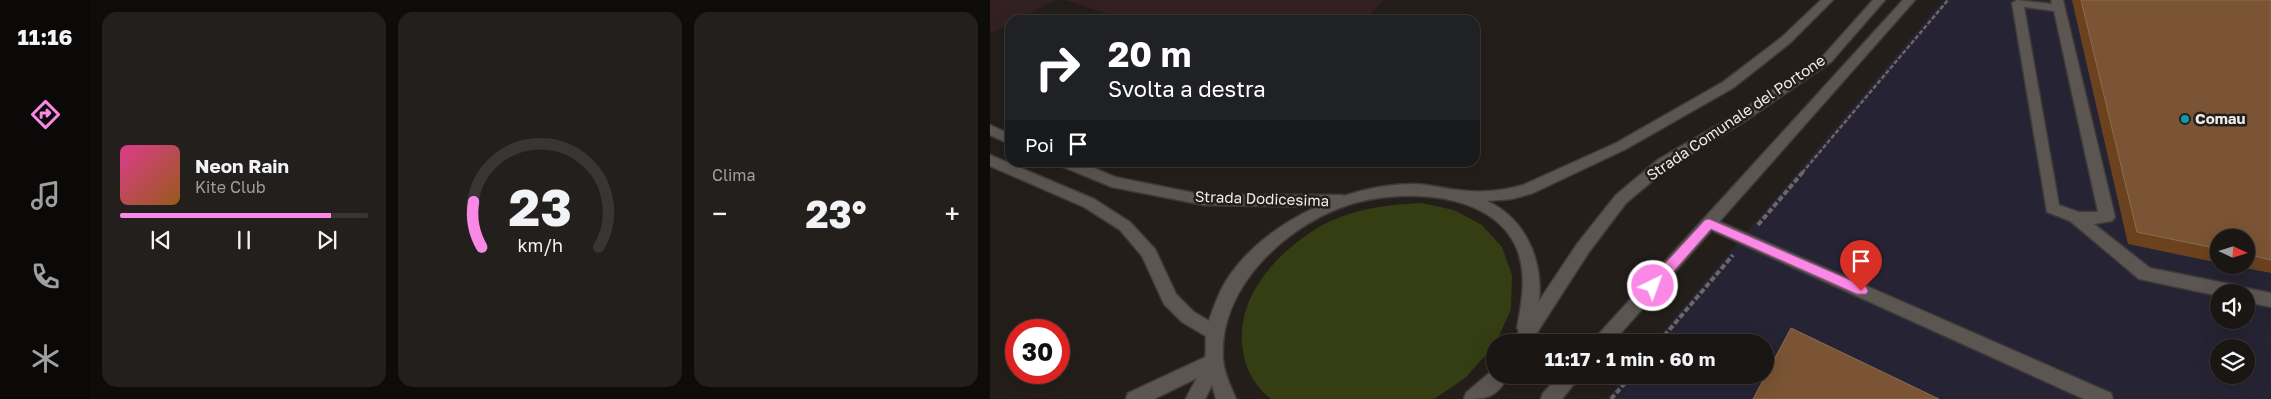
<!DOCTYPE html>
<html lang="it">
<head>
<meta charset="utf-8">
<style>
	body { margin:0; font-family:"Golos Text",sans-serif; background:#231f1d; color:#f1f3f6; height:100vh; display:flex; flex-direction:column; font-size:19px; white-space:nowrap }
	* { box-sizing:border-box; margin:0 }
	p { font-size:16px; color:#9f9fa0 }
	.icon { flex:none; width:28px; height:28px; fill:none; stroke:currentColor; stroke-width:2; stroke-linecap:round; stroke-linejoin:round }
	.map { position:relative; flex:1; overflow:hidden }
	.details { display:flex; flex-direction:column; gap:12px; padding:12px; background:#0e0c0b; width:900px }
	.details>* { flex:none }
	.hud { position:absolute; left:15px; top:15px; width:475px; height:152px; border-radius:15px; box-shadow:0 5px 20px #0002,0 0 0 1px #383534; background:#202124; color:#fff; overflow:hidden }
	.needle { width:32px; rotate:94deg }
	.buttons { position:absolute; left:1220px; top:229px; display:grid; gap:10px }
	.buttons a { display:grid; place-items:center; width:45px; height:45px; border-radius:50%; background:#1a1614; box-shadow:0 5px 20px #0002,0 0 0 1px #383534; font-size:25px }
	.speed { position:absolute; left:15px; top:319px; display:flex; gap:10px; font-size:25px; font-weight:700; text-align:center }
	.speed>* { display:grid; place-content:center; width:65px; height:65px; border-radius:50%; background:#1a1614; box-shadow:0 5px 20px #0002,0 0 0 1px #383534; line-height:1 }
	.speed .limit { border:8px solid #d22; background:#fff; color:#111 }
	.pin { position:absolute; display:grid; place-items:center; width:42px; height:42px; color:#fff; margin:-51px -21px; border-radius:50% 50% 50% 0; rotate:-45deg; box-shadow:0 0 5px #0007 }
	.pin .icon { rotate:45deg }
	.me { position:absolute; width:55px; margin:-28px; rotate:42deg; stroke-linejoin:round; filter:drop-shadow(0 0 4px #0008) }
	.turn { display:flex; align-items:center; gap:18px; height:105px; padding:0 20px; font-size:22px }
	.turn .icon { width:65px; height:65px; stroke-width:2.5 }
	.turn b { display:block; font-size:35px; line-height:42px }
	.then { display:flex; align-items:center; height:48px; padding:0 20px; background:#0003; gap:10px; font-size:19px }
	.big { font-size:38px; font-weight:700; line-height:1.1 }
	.details .widget { flex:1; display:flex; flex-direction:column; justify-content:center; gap:8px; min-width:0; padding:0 18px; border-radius:15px; background:#231f1d }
	.details .dial { align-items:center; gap:0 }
	.dial svg { height:130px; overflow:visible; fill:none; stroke:#383534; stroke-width:7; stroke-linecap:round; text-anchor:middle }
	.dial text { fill:#f1f3f6; stroke:none }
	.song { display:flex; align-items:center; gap:15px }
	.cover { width:60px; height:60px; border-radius:8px; background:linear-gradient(135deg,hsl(330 70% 55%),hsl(30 70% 35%)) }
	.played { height:5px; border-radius:2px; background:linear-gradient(90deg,#fb87e6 85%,#383534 85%) }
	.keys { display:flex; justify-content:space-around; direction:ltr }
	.heat { display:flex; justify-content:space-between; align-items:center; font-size:28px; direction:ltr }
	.details .tiles { flex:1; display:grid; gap:12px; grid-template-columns:repeat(3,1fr) }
	.trip { position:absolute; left:496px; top:334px; width:288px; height:50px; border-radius:25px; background:#1a1614; box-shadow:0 5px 20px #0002,0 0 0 1px #383534; font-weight:700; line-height:50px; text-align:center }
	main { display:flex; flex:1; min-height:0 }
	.menu { display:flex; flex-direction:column; width:90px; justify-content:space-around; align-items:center; background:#0a0908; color:#9f9fa0 }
	.menu .icon { width:35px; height:35px }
	.menu .selected { color:#fb87e6 }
	.menu b { font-size:22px; color:#f1f3f6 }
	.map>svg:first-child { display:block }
	.commercial { fill:#332024 }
	.industrial { fill:#262334; fill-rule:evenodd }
	.green { fill:#353e12 }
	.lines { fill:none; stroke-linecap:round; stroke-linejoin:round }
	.lane-casing { stroke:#3e3a37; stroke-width:3 }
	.street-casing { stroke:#3e3a37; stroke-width:3 }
	.secondary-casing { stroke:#3e3a37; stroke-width:3 }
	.path-far1 { stroke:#6c6764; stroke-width:2.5; stroke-dasharray:4.5 2; stroke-linecap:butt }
	.path { stroke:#6c6764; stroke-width:4; stroke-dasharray:5.5 2.5; stroke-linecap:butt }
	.lane { fill:#5c5652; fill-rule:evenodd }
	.street { fill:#5c5652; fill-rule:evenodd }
	.secondary { fill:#5c5652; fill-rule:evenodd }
	.wall { fill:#6c421e }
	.building { fill:#7a5434; stroke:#8c6c50 }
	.route { fill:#fb87e6; stroke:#a35896 }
	.culture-dot { fill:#0f9aa8; stroke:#231e1a; stroke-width:2 }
	.labels { text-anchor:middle; stroke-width:5; stroke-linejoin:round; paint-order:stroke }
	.street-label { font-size:15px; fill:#efebe9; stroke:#231e1a }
	.poi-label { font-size:15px; font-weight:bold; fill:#efebe9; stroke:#231e1a; text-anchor:start }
</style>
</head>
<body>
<main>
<nav class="menu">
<b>11:16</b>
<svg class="icon selected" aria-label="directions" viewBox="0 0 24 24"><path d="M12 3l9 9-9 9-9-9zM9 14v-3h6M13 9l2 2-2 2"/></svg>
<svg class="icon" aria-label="music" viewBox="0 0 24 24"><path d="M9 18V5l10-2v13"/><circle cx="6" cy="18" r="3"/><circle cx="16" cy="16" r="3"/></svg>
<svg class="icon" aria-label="phone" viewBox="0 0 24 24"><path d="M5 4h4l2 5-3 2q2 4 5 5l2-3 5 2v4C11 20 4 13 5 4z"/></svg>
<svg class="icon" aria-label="climate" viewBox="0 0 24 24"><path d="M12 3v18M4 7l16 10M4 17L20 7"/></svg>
</nav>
<section class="details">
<div class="tiles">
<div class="widget">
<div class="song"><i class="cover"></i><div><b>Neon Rain</b><p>Kite Club</p></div></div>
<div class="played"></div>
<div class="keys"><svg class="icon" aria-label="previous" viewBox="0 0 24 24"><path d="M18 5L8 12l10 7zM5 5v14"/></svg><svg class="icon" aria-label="pause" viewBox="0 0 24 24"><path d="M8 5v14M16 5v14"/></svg><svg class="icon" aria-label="next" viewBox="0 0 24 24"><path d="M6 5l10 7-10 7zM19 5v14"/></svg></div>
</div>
<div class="widget dial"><svg viewBox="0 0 100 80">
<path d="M14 69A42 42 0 1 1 86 69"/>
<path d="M14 69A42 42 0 0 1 9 41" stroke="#fb87e6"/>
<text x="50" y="56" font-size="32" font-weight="700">23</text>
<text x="50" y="72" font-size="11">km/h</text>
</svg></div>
<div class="widget"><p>Clima</p>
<div class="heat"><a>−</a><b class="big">23°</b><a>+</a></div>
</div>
</div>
</section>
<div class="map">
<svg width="1281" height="399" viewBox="0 0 1281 399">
	<rect width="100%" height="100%" fill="#231e1a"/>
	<path class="commercial" d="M0,0h65l-38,20h-7v4l-20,10z
		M75,0h319l-20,20h-237z"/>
	<path class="industrial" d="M953,0h328v399h-665l20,-24h139v-33h-111zM1229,238h27v27h-27zM1229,292h27v28h-27zM1229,348h27v27h-27z"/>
	<path class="green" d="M431,203l33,7 28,15 20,22 10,28 -1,34 -16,36 -30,33 -31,21h-163c-35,-27 -37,-77 -14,-113 13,-22 33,-40 54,-54 33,-22 71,-27 110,-29z"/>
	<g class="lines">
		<defs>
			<path id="lane" d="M1027,0l35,4 -1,-4h12l52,217 -3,4 -18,3 56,44 85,17 7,4 4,-1 25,5v14l-25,-5v-10h-27v4l-80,-17 -69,-58 -23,-9 -35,-209zM1034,7l30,4 44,201h-19l-20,-7z
				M719,217l402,176 2,6h-29l-380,-172 -3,-4 3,-4z"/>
			<path id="street" d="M913,0h12l-302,342h-20l3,-5z
				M0,125l20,9v10l-20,-9z
				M0,155l104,44 36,23 25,27 21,45 18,18 27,16 3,5 -3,5 -6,3 -6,-3 -27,-16 -18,-18 -22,-48 -22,-26 -36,-23 -94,-41z
				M69,162h21l35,15 89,18h138l5,2 3,4 -3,4 -5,2 -138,-2 -92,-18 -51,-21z
				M224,353l6,2 3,6 -3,6 -66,32h-28l2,-6z
				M570,375h21l-19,24h-21l2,-6z"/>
			<path id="secondary" d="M831,0h12l-43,43 -57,45 -107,61 -93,44 -21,6 -25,2c39,18 56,59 52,100l38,-57 39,-49 43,-36 76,-44 88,-59 50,-56h12l-54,62 -86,59 -76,46 -43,36 -37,49 -58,90h-19l7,-11 -2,-3c5,-26 10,-53 0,-79 -24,-59 -117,-61 -169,-44 -63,21 -130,83 -125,155 1,13 8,27 13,39h-20l-4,-14 -7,14h-19c5,-12 14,-24 18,-37 3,-8 1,-18 2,-27 1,-13 9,-31 14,-43 31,-64 125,-109 194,-108 15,0 30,5 45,6 20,3 44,1 64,-5l93,-42 107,-61 59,-45z
				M505,368v7h13c-10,23 -22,24 -44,24l2,-6z"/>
		</defs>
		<use href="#lane" class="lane-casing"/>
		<use href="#street" class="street-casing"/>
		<use href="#secondary" class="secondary-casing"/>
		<path class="path-far1" d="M812,173l146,-173"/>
		<path class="path" d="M768,225l45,-53
			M669,342l74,-87
			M621,399l21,-24"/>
		<use href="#lane" class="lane"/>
		<use href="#street" class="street"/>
		<use href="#secondary" class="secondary"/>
	</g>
	<path class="wall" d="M1082,0h199v273l-41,-8h16v-27h-27v25l-91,-19z"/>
	<path class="building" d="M1091,0h190v260l-25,-6v-16h-27v11l-82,-17z
		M801,328l148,71h-186z"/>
	<path class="route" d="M719,219l157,68 2,4 -2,3h-9l-146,-65 -54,61h-9l-1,-4 1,-4 57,-62z"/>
	<circle class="culture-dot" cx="1195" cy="119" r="5"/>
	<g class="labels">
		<g class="street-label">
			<text transform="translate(746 118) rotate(-34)" y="5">Strada Comunale del Portone</text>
			<text transform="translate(272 199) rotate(2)" y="5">Strada Dodicesima</text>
		</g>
		<g class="poi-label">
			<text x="1205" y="124">Comau</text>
		</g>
	</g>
</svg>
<div class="buttons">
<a><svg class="needle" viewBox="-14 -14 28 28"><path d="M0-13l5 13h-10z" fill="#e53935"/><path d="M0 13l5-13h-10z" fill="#9f9fa0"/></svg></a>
<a><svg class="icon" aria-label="sound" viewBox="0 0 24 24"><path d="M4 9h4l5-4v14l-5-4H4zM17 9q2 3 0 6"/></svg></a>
<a><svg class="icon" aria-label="layers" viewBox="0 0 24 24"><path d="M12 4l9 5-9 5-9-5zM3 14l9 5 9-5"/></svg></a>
</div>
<div class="speed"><div class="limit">30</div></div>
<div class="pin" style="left:871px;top:291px;background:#d93025"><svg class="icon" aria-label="arrive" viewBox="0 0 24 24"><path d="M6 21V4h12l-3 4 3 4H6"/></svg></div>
<svg class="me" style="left:663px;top:286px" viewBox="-20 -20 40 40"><circle r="17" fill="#fb87e6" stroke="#fff" stroke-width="3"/><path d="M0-11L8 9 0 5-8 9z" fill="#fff"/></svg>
<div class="trip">11:17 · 1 min · 60 m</div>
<div class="hud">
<div class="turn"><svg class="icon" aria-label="right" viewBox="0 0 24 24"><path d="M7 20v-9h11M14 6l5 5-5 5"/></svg><div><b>20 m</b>Svolta a destra</div></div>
<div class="then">Poi<svg class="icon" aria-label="arrive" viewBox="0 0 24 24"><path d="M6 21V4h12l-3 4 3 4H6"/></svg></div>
</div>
</div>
</main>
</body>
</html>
